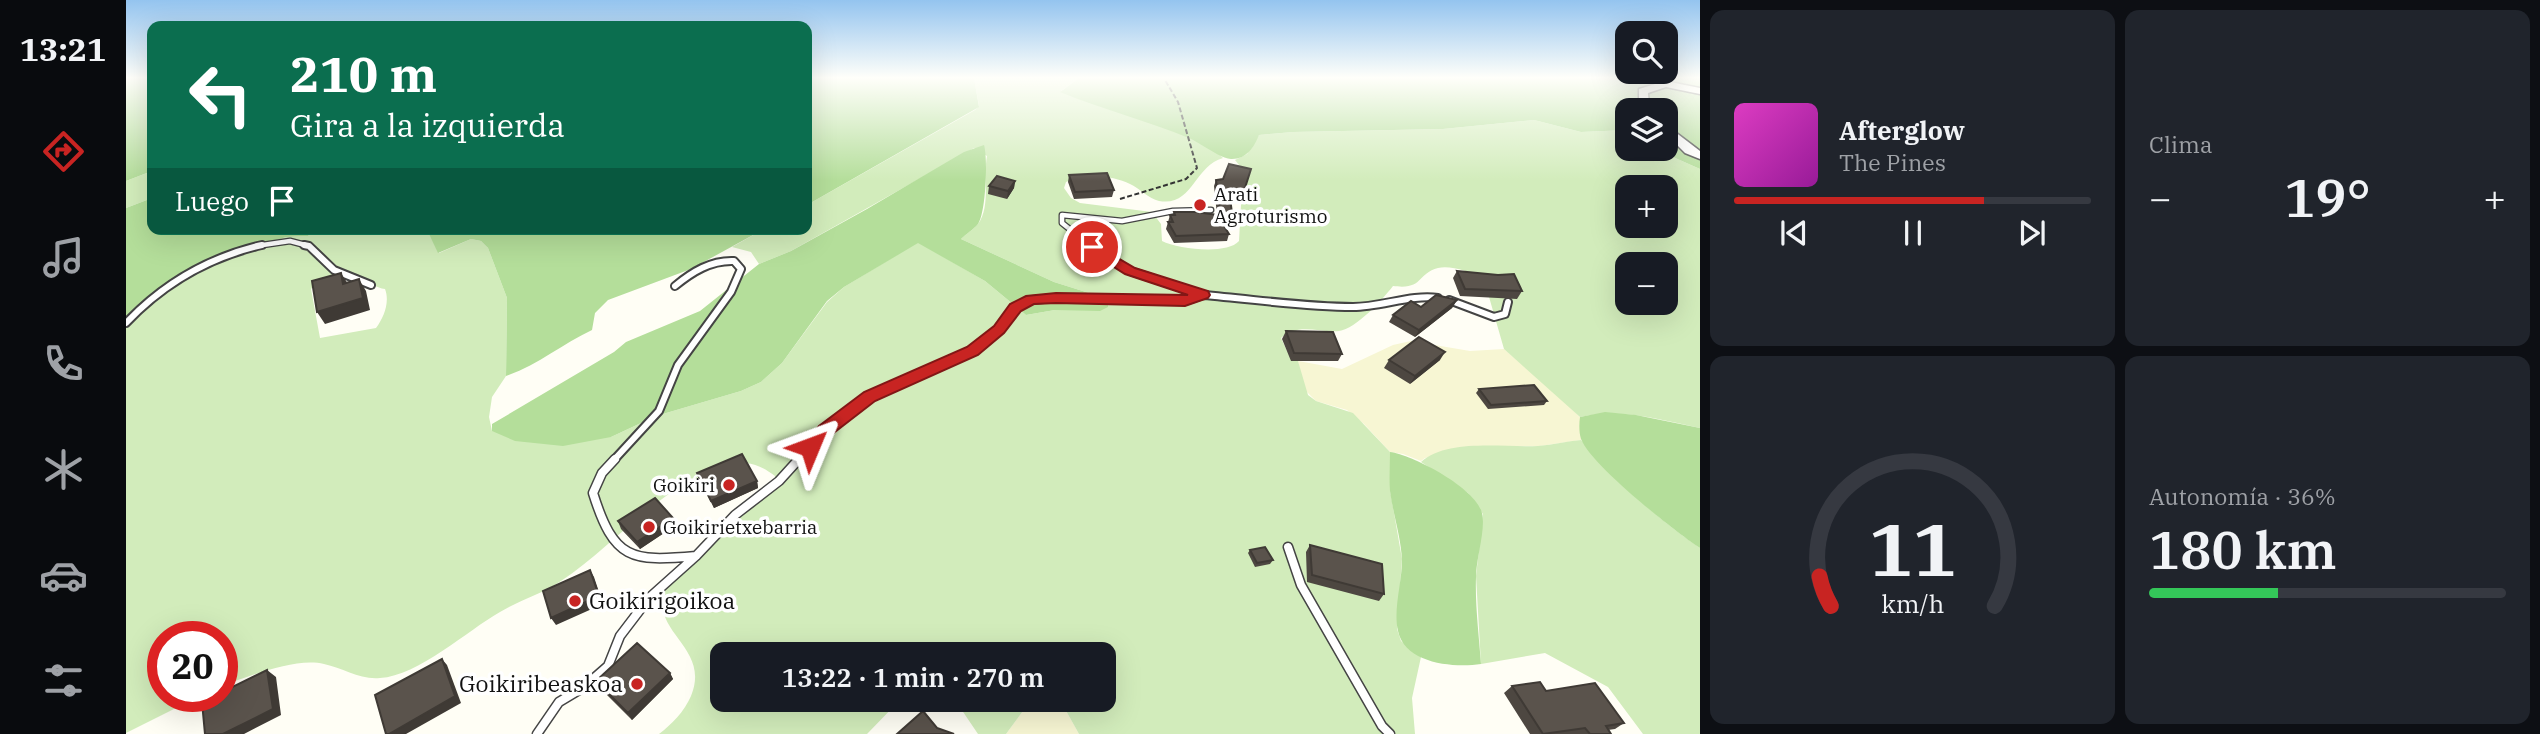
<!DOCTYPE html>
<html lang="es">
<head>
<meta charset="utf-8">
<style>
	body { margin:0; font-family:"IBM Plex Serif",serif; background:#20242c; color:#f1f3f6; height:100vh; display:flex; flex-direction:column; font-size:26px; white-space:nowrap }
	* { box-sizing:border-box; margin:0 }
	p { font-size:23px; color:#9ea1a6 }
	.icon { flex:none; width:38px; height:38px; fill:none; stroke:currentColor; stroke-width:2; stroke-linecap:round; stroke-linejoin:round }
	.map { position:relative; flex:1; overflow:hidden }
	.drawer { display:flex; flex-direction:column; gap:10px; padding:10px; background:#0d0f14; width:840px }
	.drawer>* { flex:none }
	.banner { position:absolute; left:21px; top:21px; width:665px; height:214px; border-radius:14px; box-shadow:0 7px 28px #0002; background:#0b6e4f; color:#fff; overflow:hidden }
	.buttons { position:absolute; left:1489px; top:21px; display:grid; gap:14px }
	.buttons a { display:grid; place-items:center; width:63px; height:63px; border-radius:14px; background:#171b24; box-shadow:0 7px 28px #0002; font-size:35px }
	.speed { position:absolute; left:21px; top:621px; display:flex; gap:14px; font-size:35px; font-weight:700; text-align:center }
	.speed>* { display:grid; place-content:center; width:91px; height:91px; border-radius:50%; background:#171b24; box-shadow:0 7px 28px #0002; line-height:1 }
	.speed .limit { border:10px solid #d22; background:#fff; color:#111 }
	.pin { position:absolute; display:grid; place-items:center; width:60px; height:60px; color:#fff; margin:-30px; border:4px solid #fff; border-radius:50%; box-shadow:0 2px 7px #0007 }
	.me { position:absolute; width:77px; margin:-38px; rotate:46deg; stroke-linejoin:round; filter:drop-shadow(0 0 5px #0008) }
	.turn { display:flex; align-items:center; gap:24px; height:147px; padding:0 28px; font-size:32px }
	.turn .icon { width:91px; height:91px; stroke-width:2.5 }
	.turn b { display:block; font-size:49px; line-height:60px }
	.then { display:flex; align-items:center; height:66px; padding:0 28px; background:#0003; gap:14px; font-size:26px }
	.big { font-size:52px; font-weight:600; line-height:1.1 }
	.drawer .tile { flex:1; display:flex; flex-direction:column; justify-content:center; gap:10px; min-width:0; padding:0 24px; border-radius:14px; background:#20242c }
	.drawer .dial { align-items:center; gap:0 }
	.dial svg { height:182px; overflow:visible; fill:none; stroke:#363941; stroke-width:7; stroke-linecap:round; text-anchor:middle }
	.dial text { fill:#f1f3f6; stroke:none }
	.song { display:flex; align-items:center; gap:21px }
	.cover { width:84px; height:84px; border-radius:10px; background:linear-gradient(135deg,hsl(310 70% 55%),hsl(300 70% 35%)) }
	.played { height:7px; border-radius:4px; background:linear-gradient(90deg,#c82422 70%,#363941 70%) }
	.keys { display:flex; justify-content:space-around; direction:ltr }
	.heat { display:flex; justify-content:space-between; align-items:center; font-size:38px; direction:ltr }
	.charge { height:10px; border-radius:5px; background:linear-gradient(90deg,#34c759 36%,#363941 0) }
	.drawer .tiles { flex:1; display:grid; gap:10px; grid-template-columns:repeat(2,1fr) }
	.trip { position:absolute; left:584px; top:642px; width:406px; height:70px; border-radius:14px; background:#171b24; box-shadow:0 7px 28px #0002; font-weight:600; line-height:70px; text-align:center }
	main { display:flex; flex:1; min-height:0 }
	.menu { display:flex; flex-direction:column; width:126px; justify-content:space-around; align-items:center; background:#090b0e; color:#9ea1a6 }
	.menu .icon { width:49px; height:49px }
	.menu .selected { color:#c82422 }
	.menu b { font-size:32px; color:#f1f3f6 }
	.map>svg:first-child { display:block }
	.farmland { fill:#f7f6d3 }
	.green { fill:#d2ecbb; fill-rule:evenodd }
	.forest { fill:#b4de9a }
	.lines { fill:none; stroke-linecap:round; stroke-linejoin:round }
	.service-far2-casing { stroke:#444; stroke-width:7 }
	.service-far1-casing { stroke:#444; stroke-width:10 }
	.service-casing { stroke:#444; stroke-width:11 }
	.tertiary-casing { stroke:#444; stroke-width:3 }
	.path { stroke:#333; stroke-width:2; stroke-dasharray:5 2.5; stroke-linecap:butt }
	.service-far2 { stroke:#fff; stroke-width:4.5 }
	.service-far1 { stroke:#fff; stroke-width:6 }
	.service { stroke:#fff; stroke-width:8 }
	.tertiary { fill:#fff; fill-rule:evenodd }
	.wall { fill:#4d4741 }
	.shaded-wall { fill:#3f3a35 }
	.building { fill:#5a534c; stroke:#3f3a35; stroke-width:2 }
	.route { fill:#c82422; stroke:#821716; stroke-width:2 }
	.poi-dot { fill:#c82422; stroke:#fff; stroke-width:2.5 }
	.labels { text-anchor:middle; stroke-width:7; stroke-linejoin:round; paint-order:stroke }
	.poi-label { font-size:19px; fill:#111; stroke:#fff; text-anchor:start }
	.near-poi-label { font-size:23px; fill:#111; stroke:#fff; text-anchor:start }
</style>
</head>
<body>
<main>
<nav class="menu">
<b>13:21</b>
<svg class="icon selected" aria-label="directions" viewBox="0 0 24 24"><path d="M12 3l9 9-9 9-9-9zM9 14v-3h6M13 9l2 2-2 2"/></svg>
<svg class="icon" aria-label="music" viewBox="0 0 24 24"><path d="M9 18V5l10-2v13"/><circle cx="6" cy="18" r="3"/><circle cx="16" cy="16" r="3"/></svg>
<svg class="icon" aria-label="phone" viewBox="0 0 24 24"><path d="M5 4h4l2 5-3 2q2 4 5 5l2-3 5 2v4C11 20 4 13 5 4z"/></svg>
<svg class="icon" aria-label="climate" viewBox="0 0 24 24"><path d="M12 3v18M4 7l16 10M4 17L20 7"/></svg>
<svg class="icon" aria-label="car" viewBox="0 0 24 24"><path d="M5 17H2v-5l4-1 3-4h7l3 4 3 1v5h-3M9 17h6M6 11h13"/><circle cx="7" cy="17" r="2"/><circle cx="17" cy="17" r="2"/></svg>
<svg class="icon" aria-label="filters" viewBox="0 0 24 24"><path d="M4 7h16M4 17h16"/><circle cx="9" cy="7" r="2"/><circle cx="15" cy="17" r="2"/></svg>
</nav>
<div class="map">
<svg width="1574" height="734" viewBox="0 0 1574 734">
	<rect width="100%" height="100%" fill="#fffef5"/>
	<path class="farmland" d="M1285,341l59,10 34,-2 47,40 29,28 1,23 -41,6h-56l-59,12 -4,3 -18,-7 -13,-2 -26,-28 -17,-14 -31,-9 -12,-12 -6,-28 44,8 51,-24z
		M905,700h29l19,34h-73z"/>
	<path class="green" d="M848,78h105l-18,13c44,21 130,35 162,67 -29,8 -30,49 -64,43 -10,-2 -20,-13 -29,-17 -17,-9 -47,-11 -64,-2l-2,6 7,10 9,5 72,9 9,12 1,17c16,8 65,14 77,0l4,-71 -8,-10 12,-6 12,-19 34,-3 150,-3 91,-9 47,12 46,-2 1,19h27l45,20v259c-42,-9 -78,-20 -120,-11l-76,-68 -21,-73c-13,-3 -31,-11 -45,-8 -22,6 -14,22 -45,18 -10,13 -37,43 -54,45 -19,2 -42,-9 -58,7l6,13 11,10 10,34 8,6 37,12 37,39v38l12,69 -5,70 4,12 20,16 -9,41 3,36h-336l-19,-34h44v-46h-381v46h177l-33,34h-208c13,-10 25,-22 32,-38 20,-49 -40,-62 -27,-106l110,-109 1,-5c-8,-6 -18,-12 -29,-13 -6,0 -14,3 -20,4 -66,17 -110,78 -165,114 -19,13 -41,19 -61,31 -32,18 -82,64 -120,66 -20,2 -37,-10 -56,-14 -28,-7 -74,12 -102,22v-49h-59v59l35,1 -72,36v-407l33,-34 15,-10 77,-34 35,-11 22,-1 7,-7h118l-5,3 11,21 32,-14 10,2 7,7 19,50 -1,78 -14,21 -3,20 3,14 119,6 45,-21 85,-25 20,-9 21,-19 45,-61 17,-15 74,-45 67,39 41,34 29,-5h45l5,-12 -51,-16 -93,-43c5,-5 13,-10 17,-15 13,-17 5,-48 9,-68l-13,-8 -183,103 -32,13 -8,-12 -19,-5 32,-18h43v-24l168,-95 4,-4zM1502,187h38v39h-38zM1502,264h38v39h-38zM217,274c21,-1 24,12 42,15 5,13 -1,28 -9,39l-56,10 -9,-49 6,-7z
		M26,171v27l-26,10v-27z
		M1455,440c35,41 75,78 119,108v186h-57l-35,-47 -63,-34 -64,11 -5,-88 7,-62 -15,-21 -47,-31c27,-24 83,-14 117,-16 15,-1 29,-5 43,-6z
		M829,700h76l-25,34h-28z"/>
	<path class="forest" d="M0,78h26v93l-26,10z
		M681,78h167l5,29 -172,98z
		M953,78h621v91l-45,-20h11v-39h-38l-1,20 -46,2 -47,-12 -91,9 -150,3 -34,3c-5,12 -12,24 -27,24 -9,1 -32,-16 -43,-21 -42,-17 -87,-29 -129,-46z
		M858,145c4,12 2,69 -6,79 -4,5 -12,10 -17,15l93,43 51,16 3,3v6l-8,4 -45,-1 -29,5 -41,-34 -67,-38 -74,44 -17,14 -45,62 -21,19 -20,9 -85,25 -45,21 -48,9 -48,-5 -23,-10v-7l122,-72 12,-10 74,-31 59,-47 32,-13 76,-42 97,-57z
		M26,198v31h163l-7,7 -22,1 -61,20 -66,35 -33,34v-118z
		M307,229h331l-73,40 -83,31 -13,13 -3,17c-30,14 -54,35 -86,46l1,-78 -19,-50 -7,-7 -10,-2 -33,14 -10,-21z
		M1479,412l31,3 64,13v120c-26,-17 -109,-83 -119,-109 -2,-6 -2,-15 -1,-22z
		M1264,452c23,3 86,36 92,61 4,16 -6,46 -6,64 -1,29 3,58 5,87 -27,4 -76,0 -83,-33 -5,-22 4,-48 4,-71 -1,-23 -9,-46 -12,-69 -1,-13 0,-26 0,-39z"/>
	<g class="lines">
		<defs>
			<path id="service-far2" d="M130,246l34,-5 19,5
				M965,246l-29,-23v-8l60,6 51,-10 38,-1"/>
			<path id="service-far1" d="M178,245l5,1 25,24 37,15
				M963,245l41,26 73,24
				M1323,300l45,17 11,-3 3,-12
				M0,323c37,-39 84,-66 136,-78
				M487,461l46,-50 19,-46 53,-73 10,-23 -7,-8c-23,-1 -42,11 -59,25
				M671,461l28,-31 45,-33 102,-46 27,-22 16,-22 17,-7 24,-2 129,3 18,-6c50,4 100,12 150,12 28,0 59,-13 85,-9"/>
			<path id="service" d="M489,459l-13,14 -9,20c21,67 38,69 103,63
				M1162,547l13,38 81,141 8,8
				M411,734l22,-32 25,-15 24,-21 12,-30 29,-38 47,-42 39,-41 44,-34 20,-22"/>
			<path id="tertiary" d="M1539,81l35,7v6l-34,-7 -18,6 1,12 4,5 -14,-2v-19z
				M1540,125l34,26v8l-15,-6 -19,-19z"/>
		</defs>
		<use href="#service-far2" class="service-far2-casing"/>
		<use href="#service-far1" class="service-far1-casing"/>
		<use href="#service" class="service-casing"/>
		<use href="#tertiary" class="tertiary-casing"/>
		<path class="path" d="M994,199l66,-20 11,-11 -19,-66 -13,-22"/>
		<use href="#service-far2" class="service-far2"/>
		<use href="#service-far1" class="service-far1"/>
		<use href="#service" class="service"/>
		<use href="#tertiary" class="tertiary"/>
	</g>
	<path class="wall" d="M1125,169l-11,32 -10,-3 3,23 -2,7h-6l4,6 -2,7 -53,2 -8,-14 4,-14h3l1,-3 43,3 -3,-29 2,-6 7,-1z
		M943,175l45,15 -2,7 -38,2 -6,-17z
		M889,181l-1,7 -7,11 -19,-5 1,-8z
		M1331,271l41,4 24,16 -5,8 -57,-3 -7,-18z
		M1331,300l-5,8 -37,29 -26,-15 4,-7z
		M1160,331l56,23 -4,7h-47l-9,-22z
		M1263,360h51l-30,24 -26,-16z
		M1353,389l68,12 -3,4 -56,4 -12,-16z
		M571,473l60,8 1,7 -44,20 -14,-27z
		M547,518l3,7 -36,24 -19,-20 -3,-8z
		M1184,545l74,49 -5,7 -72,-19 -1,-30z
		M1124,550l23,10 -3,4 -15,3 -7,-14z
		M544,673l3,6 -41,41 -32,-32 -4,-7z
		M1386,686l34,5 78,32 -9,6 -7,1 2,4h-80l-26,-41z"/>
	<path class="shaded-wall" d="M889,181l-1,7 -7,11 1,-8z
		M215,273l7,11h-5z
		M233,279l7,12 4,19 -45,14 -8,-12z
		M1331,300l-5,8 -37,29 4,-7z
		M1319,352l-5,8 -30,24 5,-8z
		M631,481l1,7 -44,20 -3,-7z
		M547,518l3,7 -36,24 -3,-7z
		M464,570l4,7 9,27 -47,21 -5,-7z
		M316,659l5,6 14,38 -55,31h-17z
		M141,670l9,7 5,38 -37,19h-21z
		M544,673l3,6 -41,41 -4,-7z"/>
	<path class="building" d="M1103,164l22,5 -8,25 -14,-4 4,31h-12l8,13 -53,2 -8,-14h5l-3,-7h5l-1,-3h22l22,3 3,5 -5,-40 7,-1z
		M981,173l7,17 -39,2 -6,-17z
		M871,176l18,5 -7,10 -19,-5z
		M1331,271l41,4 16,-1 8,17 -57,-2z
		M215,273l2,11 16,-5 4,19 -46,14 -5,-31z
		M1310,295l21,5 -38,30 -26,-15 18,-14 10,6z
		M1160,331l47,1 9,22 -48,-1z
		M1293,337l26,15 -30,24 -26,-16z
		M1408,385l13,16 -56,4 -12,-16z
		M616,454l15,27 -46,20 -14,-28z
		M529,498l18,20 -36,24 -19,-21z
		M1184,545l72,19 2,30 -72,-19z
		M1139,547l8,13 -16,3 -7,-13z
		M464,570l9,26 -48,22 -8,-27z
		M511,643l33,30 -42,40 -32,-32z
		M316,659l13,37 -66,38h-3l-11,-39z
		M141,670l6,39 -50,25h-18l-3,-32 11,-6h9v-4z
		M1414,682l6,9 49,-8 29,40 -18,3 5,8h-21l-5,-6 -42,6 -31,-48z
		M797,711l14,17 17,6h-57z"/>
	<linearGradient id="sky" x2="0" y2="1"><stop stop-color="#94c4ef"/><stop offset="0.43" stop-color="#fffffa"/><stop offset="1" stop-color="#fffffa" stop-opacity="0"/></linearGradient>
	<rect width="1574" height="181" fill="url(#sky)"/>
	<path class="route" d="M966,243l43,25 73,23 2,4 -2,3 -23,8 -129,-3 -22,1 -13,7 -17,22 -26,22 -103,46 -44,34 -15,17h-12l-3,-5 18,-21 45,-34 103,-45 27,-21 16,-22 16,-8 30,-3 132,2 -63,-21 -38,-24 -2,-3z"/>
	<g class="poi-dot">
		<circle cx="1074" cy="205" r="7"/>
		<circle cx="603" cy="485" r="7"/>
		<circle cx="523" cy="527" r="7"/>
		<circle cx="449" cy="601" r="7"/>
		<circle cx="511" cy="684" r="7"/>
	</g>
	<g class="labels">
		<g class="poi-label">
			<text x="1088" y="201">Arati<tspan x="1088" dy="22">Agroturismo</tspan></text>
			<text x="589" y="492" text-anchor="end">Goikiri</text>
			<text x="537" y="534">Goikirietxebarria</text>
		</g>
		<g class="near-poi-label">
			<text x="463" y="609">Goikirigoikoa</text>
			<text x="497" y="692" text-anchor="end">Goikiribeaskoa</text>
		</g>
	</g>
</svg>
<div class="buttons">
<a><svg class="icon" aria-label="search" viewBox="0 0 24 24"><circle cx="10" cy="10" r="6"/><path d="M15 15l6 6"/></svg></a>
<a><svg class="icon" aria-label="layers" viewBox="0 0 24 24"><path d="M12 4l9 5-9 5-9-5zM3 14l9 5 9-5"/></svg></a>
<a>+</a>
<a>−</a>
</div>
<div class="speed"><div class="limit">20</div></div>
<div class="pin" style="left:966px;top:247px;background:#d93025"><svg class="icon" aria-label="arrive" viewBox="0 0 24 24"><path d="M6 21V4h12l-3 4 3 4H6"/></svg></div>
<svg class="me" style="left:684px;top:447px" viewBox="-20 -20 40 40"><path d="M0-17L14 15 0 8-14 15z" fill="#c82422" stroke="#fff" stroke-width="4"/></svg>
<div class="trip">13:22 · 1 min · 270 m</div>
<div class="banner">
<div class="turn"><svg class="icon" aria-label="left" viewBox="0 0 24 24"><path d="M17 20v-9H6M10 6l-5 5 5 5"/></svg><div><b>210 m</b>Gira a la izquierda</div></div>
<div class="then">Luego<svg class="icon" aria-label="arrive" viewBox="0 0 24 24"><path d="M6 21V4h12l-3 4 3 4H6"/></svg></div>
</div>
</div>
<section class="drawer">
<div class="tiles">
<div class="tile">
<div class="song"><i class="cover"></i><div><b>Afterglow</b><p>The Pines</p></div></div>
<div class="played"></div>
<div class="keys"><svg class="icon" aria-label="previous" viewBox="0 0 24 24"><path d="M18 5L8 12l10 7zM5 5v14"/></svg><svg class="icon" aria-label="pause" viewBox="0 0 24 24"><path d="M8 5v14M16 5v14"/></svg><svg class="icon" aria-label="next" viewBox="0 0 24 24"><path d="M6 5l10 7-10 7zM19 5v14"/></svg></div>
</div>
<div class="tile"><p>Clima</p>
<div class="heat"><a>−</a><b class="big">19°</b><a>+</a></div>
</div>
<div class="tile dial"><svg viewBox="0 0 100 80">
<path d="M14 69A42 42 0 1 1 86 69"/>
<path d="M14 69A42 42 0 0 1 9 56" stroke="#c82422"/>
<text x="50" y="56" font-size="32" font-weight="700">11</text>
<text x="50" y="72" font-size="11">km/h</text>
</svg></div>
<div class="tile"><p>Autonomía · 36%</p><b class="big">180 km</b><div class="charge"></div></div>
</div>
</section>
</main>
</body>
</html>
